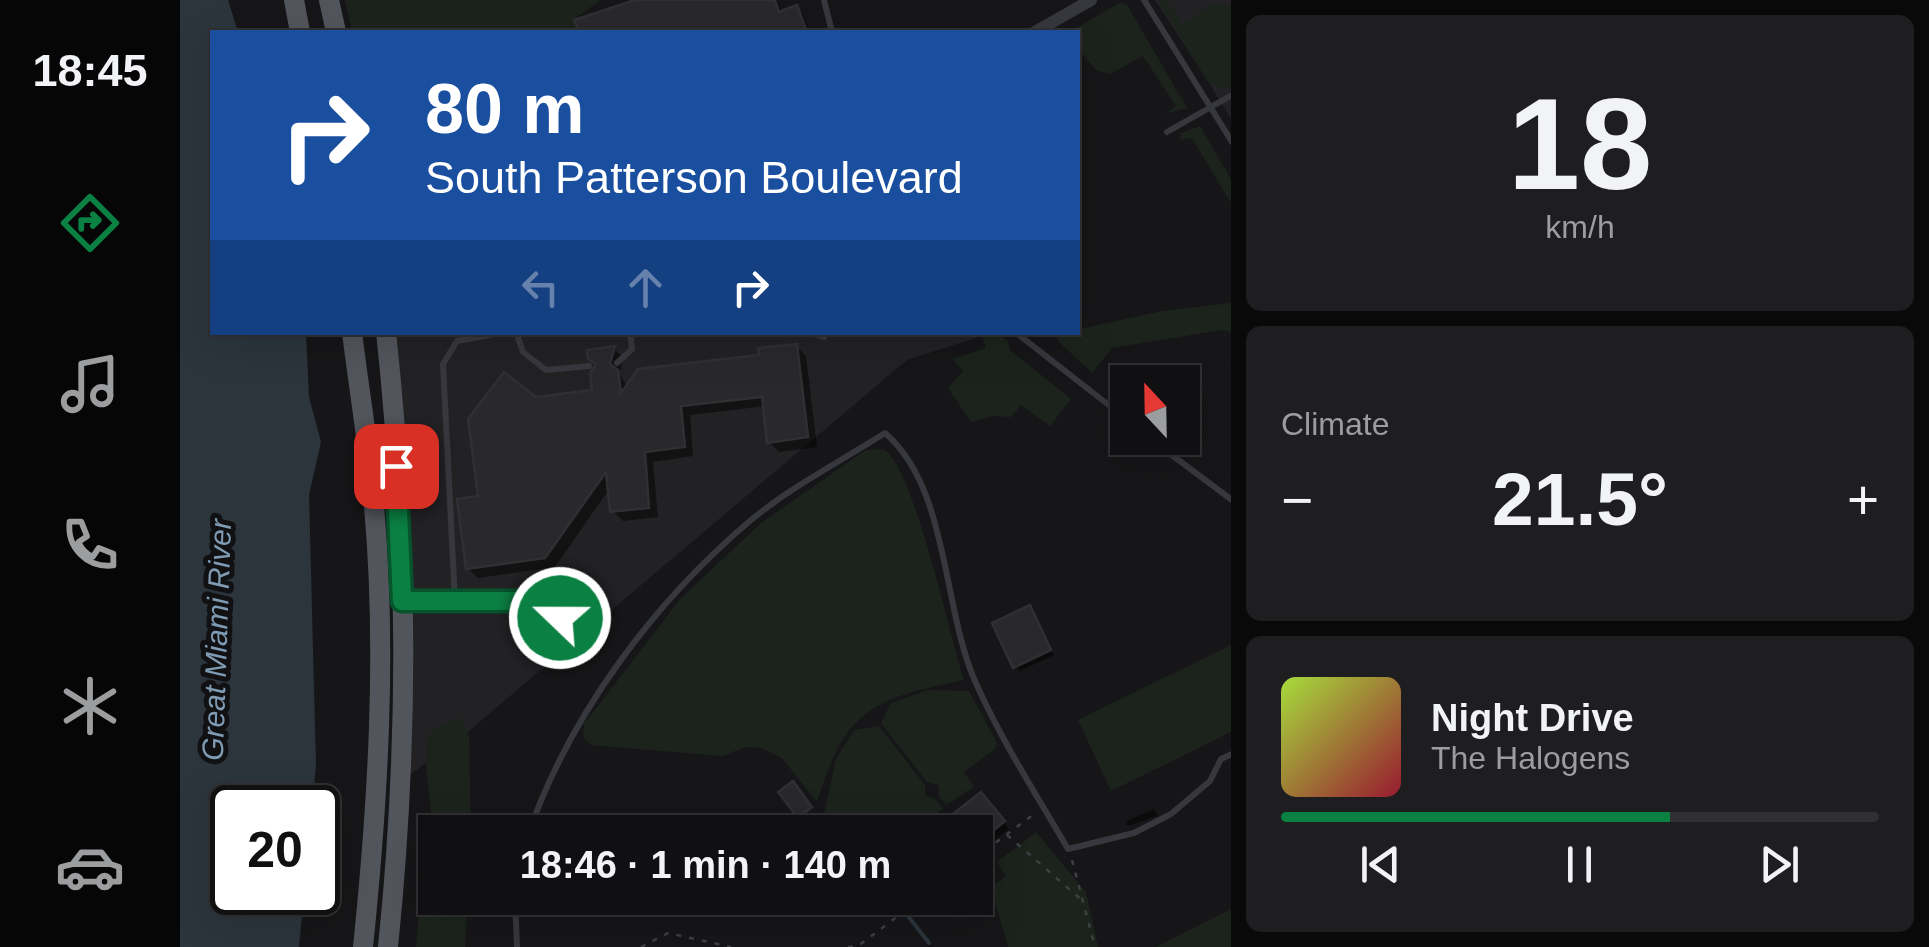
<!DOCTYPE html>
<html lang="en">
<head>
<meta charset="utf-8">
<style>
	body { margin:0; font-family:Helvetica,sans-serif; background:#1e1e20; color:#f1f3f6; height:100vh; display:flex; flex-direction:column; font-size:38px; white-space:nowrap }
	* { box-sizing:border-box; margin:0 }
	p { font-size:32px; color:#9c9d9f }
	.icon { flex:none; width:55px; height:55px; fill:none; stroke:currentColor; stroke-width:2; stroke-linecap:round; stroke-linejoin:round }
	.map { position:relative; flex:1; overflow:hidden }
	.details { display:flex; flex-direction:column; gap:15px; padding:15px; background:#09090a; width:698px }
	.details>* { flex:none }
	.top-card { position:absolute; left:30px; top:30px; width:870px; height:305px; border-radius:0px; box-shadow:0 10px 40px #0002,0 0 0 2px #303032; background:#1a4fa0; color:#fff; overflow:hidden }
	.needle { width:65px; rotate:338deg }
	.tools { position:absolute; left:930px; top:365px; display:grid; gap:20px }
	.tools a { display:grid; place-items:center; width:90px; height:90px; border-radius:0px; background:#101012; box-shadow:0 10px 40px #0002,0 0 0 2px #303032; font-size:50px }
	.speed { position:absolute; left:30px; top:785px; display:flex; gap:20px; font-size:50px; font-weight:700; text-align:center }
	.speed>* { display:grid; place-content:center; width:130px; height:130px; border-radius:50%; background:#101012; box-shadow:0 10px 40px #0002,0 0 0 2px #303032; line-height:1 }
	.speed .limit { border:5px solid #111; border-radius:15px; background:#fff; color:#111 }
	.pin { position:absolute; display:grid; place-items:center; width:85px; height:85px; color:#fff; margin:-42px; border-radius:20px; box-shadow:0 5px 15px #0006 }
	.me { position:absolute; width:110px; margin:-55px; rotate:292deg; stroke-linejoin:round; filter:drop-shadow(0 0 8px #0008) }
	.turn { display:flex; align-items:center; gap:35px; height:210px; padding:0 50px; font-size:45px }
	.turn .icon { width:130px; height:130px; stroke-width:2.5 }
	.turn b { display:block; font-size:70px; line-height:85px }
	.lanes { display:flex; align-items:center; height:95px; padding:0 50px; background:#0003; justify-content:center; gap:50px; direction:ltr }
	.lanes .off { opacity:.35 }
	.big { font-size:75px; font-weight:600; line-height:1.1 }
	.details .tile { flex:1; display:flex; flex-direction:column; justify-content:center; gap:15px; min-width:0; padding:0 35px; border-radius:15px; background:#1e1e20 }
	.details .dial { align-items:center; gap:0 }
	.dial b { font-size:130px; line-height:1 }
	.song { display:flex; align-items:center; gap:30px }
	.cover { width:120px; height:120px; border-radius:15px; background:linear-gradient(135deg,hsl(80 70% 55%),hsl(350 70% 35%)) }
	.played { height:10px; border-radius:5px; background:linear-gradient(90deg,#0b8043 65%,#303032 65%) }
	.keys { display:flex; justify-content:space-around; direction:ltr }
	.heat { display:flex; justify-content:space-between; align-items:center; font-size:55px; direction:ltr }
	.trip { position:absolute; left:238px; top:815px; width:575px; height:100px; border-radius:0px; background:#101012; box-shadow:0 10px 40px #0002,0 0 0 2px #303032; font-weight:600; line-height:100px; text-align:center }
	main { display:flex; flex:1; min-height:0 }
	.tab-bar { display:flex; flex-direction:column; width:180px; justify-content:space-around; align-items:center; background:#060607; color:#9c9d9f }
	.tab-bar .icon { width:70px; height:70px }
	.tab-bar .current { color:#0b8043 }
	.tab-bar b { font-size:45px; color:#f1f3f6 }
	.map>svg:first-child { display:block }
	.built { fill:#222225 }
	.green { fill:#1c231d }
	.water { fill:#2c353c }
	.shadow { fill:#0007 }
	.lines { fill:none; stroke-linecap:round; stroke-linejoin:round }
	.stream { stroke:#2c353c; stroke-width:4 }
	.building { fill:#29292c; stroke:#303034; stroke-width:2.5 }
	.path { stroke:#3d3f44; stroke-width:2.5; stroke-dasharray:5 8; stroke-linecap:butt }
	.lane { stroke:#37383d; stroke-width:6 }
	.street { stroke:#37383d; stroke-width:12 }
	.primary { stroke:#53555c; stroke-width:20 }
	.route-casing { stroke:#07532c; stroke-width:25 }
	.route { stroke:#0b8043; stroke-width:18 }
	.labels { text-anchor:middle; stroke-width:10; stroke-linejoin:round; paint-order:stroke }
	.water-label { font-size:30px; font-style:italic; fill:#7f9bb3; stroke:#111113 }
</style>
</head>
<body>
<main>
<nav class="tab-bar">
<b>18:45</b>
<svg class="icon current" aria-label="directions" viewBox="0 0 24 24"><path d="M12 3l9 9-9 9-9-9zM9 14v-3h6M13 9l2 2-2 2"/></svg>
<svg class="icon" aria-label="music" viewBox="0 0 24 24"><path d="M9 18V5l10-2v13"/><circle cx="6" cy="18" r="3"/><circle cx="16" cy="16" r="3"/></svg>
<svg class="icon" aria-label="phone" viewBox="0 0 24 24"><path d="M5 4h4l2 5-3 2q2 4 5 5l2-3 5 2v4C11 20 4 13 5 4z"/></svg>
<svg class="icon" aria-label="climate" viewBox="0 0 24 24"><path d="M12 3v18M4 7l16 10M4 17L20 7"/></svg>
<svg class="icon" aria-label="car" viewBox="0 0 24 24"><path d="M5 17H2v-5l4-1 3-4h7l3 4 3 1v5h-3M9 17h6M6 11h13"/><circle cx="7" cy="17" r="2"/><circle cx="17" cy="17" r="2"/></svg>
</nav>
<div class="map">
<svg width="1052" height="947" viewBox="0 0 1052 947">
	<rect width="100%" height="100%" fill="#161618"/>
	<path class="built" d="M975,0h76v119l-22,-36z
		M210,333h601l-84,27 -456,386 -46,32z"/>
	<path class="green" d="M165,0h256l-27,19 5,13h-227z
		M978,0h8l17,24 28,-19 20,1v79l-12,4 -10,-6z
		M941,2l6,3 60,103 -22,6 11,-8 -33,-50 -33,18 -14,-4 -18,-21v-17h-8z
		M1020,126l31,53v24l-39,-65 -12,2 1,-7z
		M1051,303v29l-9,-2 -110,18 -20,25 -34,-32 -1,-7 105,-23z
		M817,333l11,8 2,9 61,49 -21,27 -29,-21 -10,12 -18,-1 -22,6 -23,-34 15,-17 -11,-12 34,-11 -4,-12z
		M703,449c30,14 67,189 81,231 -91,19 -118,28 -147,122l-35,-44 -20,-10 -17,-1 -22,9 -132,-11 -8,-8 1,-13 97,-126 80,-75 105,-73z
		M1051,645v87l-120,59 -33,-71z
		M748,690l41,1 28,52 -2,6 -31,23 10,15 -28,18 -8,-10 1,-10 -12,-3 -46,-59 10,-20z
		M280,718l9,18 2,96 -36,1c-4,-13 -12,-85 -8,-94 5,-12 23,-16 33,-21z
		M699,726l46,59v11l9,2 9,10 -26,24h-34l-1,-14 -11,-5 -10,13 8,6h-32l-13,-18 12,-55 18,-29z
		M856,832l50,60 12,55h-90l-17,-59 15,-12 -9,-14z
		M255,843v55h33l-3,49h-49l5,-61z
		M1051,909v38h-75z"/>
	<path class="water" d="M0,0h48l10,32h-26v300l94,1 3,64 12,45 -12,53 7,269 -4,43 -80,1v84l72,1 -5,54h-119z"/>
	<path class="shadow" d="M454,0h143l5,13 14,-5 7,6 6,18h-228l-4,-11z
		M616,346l10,10 11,91 -38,5 -10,-10 -3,-36 -76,9 3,41 -40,6 5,55 -35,4 -10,-10 -3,-23 -55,79 -77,11 -10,-10 13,-70 55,-98 59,-8 19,-43 10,9 -5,16 9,14z
		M850,608l24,47 -34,16 -5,-5z
		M801,795l28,34 -34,27v-24h-41z
		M974,809l4,7 -30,10 -2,-5z"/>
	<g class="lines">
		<path class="stream" d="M694,832l2,-14
			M714,898l35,45"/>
	</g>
	<path class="building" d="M455,0h140l4,12 18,-7 10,27h-228l-5,-12z
		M617,344l11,93 -41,6 -5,-46 -81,9 4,41 -40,5 4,56 -39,4 -4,-40 -61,86 -79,11 -9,-70 21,-3 -10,-77 36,-47 32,25 56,-7 -2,-17 6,-9 -8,-5 -1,-9 28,-4 -5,18 8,6 3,23 17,-24 121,-14 -1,-7z
		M850,605l21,45 -38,18 -21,-45z
		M613,781l19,26 -14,11 -20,-26z
		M801,792l24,29 -30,24v-13h-45z"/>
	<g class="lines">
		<path class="path" d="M827,835l77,67
			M795,858l59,-44
			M892,860l23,87
			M461,947l27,-14 63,14
			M668,947l10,-1 64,-48"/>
		<path class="lane" d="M644,0l8,32
			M964,0l88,142
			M987,132l65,-37
			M336,332l7,20 23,18 43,-4
			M347,332h3
			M629,332l15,5
			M835,332l113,88
			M437,363l15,-14 -2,-17
			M969,438l83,62
			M226,601h138l16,17
			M275,601l-12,-237 14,-23 49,-9
			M349,832c42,-119 125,-230 222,-312 40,-33 90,-59 134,-87 64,55 57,173 90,248 26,59 61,113 93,168l66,-16 37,-19 39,-33 11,-22 11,-5
			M335,898l2,49"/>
		<path class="street" d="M855,32l56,-32"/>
		<path class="primary" d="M114,0l6,32
			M149,0l7,32
			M172,332c7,58 17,116 22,174 13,146 4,295 -11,441
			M206,332c22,203 23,412 2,615"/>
	</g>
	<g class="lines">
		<defs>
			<path id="route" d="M216,466l6,135h142l16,17"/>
		</defs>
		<use href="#route" class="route-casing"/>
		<use href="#route" class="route"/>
	</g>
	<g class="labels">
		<g class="water-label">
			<text transform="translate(37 640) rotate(-88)" y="10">Great Miami River</text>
		</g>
	</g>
</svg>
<div class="tools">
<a><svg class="needle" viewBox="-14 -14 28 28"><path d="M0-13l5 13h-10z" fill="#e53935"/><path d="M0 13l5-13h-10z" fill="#9c9d9f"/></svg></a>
</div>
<div class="speed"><div class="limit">20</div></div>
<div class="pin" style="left:216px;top:466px;background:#d93025"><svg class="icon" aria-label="arrive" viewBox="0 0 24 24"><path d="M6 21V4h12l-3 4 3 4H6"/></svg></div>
<svg class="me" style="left:380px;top:618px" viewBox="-20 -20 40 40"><circle r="17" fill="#0b8043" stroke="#fff" stroke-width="3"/><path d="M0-11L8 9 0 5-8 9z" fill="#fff"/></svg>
<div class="trip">18:46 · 1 min · 140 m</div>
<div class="top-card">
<div class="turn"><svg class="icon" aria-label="right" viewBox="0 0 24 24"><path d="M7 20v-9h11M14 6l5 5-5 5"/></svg><div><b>80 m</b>South Patterson Boulevard</div></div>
<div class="lanes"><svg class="icon off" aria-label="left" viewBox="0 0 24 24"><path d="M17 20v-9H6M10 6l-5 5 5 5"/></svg><svg class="icon off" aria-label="ahead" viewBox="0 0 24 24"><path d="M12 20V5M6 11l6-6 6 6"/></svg><svg class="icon" aria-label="right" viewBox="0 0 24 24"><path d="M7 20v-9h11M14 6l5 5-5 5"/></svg></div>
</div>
</div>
<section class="details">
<div class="tile dial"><b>18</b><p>km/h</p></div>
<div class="tile"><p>Climate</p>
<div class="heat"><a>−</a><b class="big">21.5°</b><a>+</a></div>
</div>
<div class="tile">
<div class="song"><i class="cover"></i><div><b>Night Drive</b><p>The Halogens</p></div></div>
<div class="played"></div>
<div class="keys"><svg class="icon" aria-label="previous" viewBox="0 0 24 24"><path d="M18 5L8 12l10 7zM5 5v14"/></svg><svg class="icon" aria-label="pause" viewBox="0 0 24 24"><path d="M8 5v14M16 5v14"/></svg><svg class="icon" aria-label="next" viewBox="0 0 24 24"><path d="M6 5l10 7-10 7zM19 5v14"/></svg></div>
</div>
</section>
</main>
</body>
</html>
